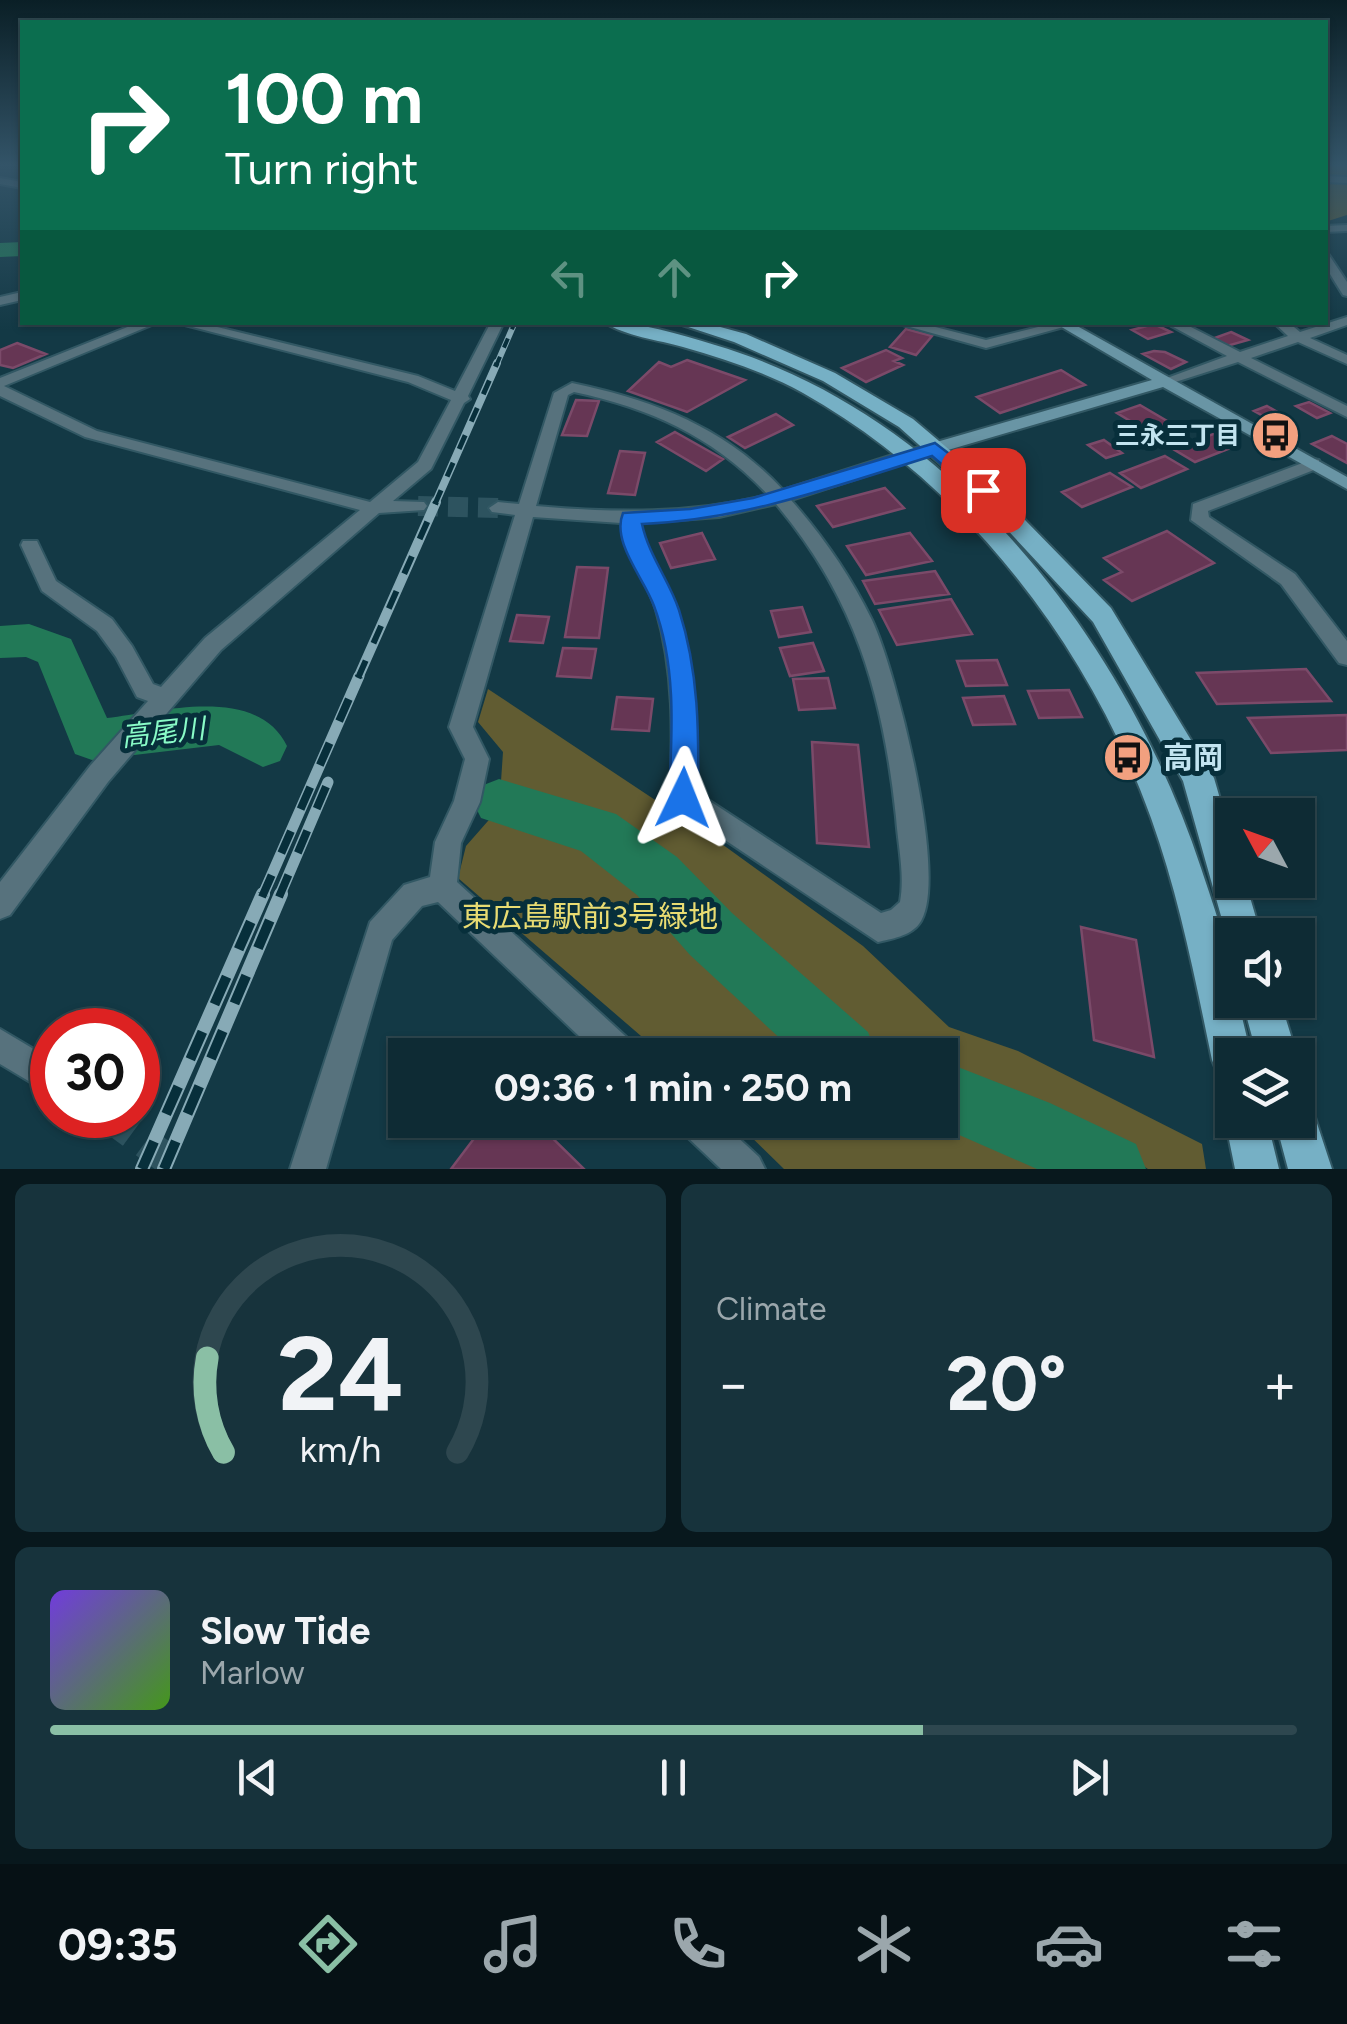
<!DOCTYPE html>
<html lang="en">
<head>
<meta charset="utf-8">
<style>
	body { margin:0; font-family:Figtree,"Noto Sans JP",sans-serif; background:#17333c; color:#f1f3f6; height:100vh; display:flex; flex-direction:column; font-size:38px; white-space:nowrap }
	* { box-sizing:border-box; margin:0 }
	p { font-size:32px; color:#9ba7ac }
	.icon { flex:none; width:55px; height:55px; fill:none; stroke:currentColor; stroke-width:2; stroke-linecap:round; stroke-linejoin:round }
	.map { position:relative; height:1169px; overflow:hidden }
	.side { display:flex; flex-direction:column; gap:15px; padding:15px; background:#08181d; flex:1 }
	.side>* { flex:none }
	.banner { position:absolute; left:20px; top:20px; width:1308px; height:305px; border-radius:0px; box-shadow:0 2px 8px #0004,0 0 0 2px #2e474f; background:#0b6e4f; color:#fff; overflow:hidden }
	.needle { width:65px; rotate:311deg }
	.fabs { position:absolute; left:1215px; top:798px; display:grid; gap:20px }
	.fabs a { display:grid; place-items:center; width:100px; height:100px; border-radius:0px; background:#0e2b34; box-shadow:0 2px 8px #0004,0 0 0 2px #2e474f; font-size:50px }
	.speed { position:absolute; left:30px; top:1008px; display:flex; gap:20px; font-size:50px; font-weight:700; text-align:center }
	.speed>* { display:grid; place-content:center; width:130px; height:130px; border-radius:50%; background:#0e2b34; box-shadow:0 2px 8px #0004,0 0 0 2px #2e474f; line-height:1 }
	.speed .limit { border:15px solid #d22; background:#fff; color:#111 }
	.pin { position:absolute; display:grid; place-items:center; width:85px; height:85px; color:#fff; margin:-42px; border-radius:20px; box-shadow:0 5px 15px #0006 }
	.me { position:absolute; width:110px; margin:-55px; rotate:2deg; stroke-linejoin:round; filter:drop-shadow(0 0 8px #0008) }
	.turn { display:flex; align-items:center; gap:35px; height:210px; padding:0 40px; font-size:45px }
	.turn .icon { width:130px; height:130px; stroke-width:2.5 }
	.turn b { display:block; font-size:70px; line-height:85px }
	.lanes { display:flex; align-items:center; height:95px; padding:0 40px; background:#0003; justify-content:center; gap:50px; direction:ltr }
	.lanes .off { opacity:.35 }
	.big { font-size:75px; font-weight:700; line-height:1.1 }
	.side .tile { flex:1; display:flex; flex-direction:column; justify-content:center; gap:15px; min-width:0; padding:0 35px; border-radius:15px; background:#17333c }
	.side .dial { align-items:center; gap:0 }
	.dial svg { height:260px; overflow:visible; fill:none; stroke:#2e474f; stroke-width:7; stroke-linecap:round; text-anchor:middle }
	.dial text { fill:#f1f3f6; stroke:none }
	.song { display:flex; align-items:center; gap:30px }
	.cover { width:120px; height:120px; border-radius:15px; background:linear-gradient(135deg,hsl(260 70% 55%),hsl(100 70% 35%)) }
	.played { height:10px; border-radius:5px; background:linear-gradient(90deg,#8abfa5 70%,#2e474f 70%) }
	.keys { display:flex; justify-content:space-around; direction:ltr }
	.heat { display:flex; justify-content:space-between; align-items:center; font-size:55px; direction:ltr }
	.side .tiles { flex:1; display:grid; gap:15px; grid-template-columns:1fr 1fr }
	.tile:last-child { grid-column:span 2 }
	.trip { position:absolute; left:388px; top:1038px; width:570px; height:100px; border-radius:0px; background:#0e2b34; box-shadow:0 2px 8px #0004,0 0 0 2px #2e474f; font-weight:700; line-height:100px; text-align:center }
	.tab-bar { display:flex; height:160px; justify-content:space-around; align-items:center; background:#061115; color:#9ba7ac }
	.tab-bar .icon { width:70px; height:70px }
	.tab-bar .active { color:#8abfa5 }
	.tab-bar b { font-size:45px; color:#f1f3f6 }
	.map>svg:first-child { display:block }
	.green { fill:#615c32 }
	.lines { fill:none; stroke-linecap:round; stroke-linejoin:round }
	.river { fill:#227957; fill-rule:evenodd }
	.building { fill:#663654; stroke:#7b4a69; stroke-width:2.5 }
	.street-tunnel-far1 { stroke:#2d535f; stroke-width:20; stroke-dasharray:20 10; stroke-linecap:butt }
	.street-tunnel { stroke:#2d535f; stroke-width:31; stroke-dasharray:31 16; stroke-linecap:butt }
	.street-casing { stroke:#325864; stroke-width:4 }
	.secondary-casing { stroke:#325864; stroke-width:4 }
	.primary-casing { stroke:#325864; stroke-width:4 }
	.street { fill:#57727d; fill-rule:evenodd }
	.secondary { fill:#6995a5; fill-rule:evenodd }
	.primary { fill:#76b0c5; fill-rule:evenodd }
	.rail-far4-casing { stroke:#87aab6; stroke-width:6 }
	.rail-far3-casing { stroke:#87aab6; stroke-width:8 }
	.rail-far2-casing { stroke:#87aab6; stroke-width:10 }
	.rail-far1-casing { stroke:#87aab6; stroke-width:11 }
	.rail-casing { stroke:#87aab6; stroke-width:14 }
	.rail-far4 { stroke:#072f3b; stroke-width:4; stroke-dasharray:10; stroke-linecap:butt }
	.rail-far3 { stroke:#072f3b; stroke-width:5; stroke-dasharray:15; stroke-linecap:butt }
	.rail-far2 { stroke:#072f3b; stroke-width:6; stroke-dasharray:19; stroke-linecap:butt }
	.rail-far1 { stroke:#072f3b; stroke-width:8; stroke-dasharray:24; stroke-linecap:butt }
	.rail { stroke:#072f3b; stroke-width:10; stroke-dasharray:30; stroke-linecap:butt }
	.route { fill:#1a73e8; stroke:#114b97; stroke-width:2.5 }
	.labels { text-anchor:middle; stroke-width:10; stroke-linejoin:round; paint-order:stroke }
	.poi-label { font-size:25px; font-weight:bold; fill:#c2e4f0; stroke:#072f3b; text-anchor:end }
	.water-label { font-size:28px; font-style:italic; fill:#89fbc7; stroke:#072f3b }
	.near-poi-label { font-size:30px; font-weight:bold; fill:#c2e4f0; stroke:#072f3b; text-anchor:start }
	.near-park-label { font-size:30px; fill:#e9dc72; stroke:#072f3b }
</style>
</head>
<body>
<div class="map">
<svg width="1347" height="1169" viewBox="0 0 1347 1169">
	<rect width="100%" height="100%" fill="#133945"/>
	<path class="green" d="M1325,166h22v49l-22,7z
		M488,689l238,158 137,99 86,81 69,24 184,93 4,25h-58l-58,-35 -150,-59v-20h-45l-60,-31 -130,-122 -103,-85 -51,-18 -51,-3 3,-44 -25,-30z
		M495,813l79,23 72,54 180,165h-163l-205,-177 8,-32z
		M940,1116l148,53h-304l-50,-49h206z"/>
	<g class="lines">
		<path class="river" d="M22,242v14l-22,1v-14z
			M29,624l42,15 36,79c53,-6 150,-34 180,28l-7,15 -17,6 -44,-22 -127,15 -17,-6 -37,-92 -12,-5 -26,1v-32z
			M499,779l117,35 61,43 55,56 136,119 9,23h-79l-108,-100 -53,-60 -56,-44 -100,-33 -8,-16 8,-16z
			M940,1060l110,43 86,41 10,25h-109l-112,-49h15z"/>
	</g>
	<path class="building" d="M1154,324l17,8 -23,7 -16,-9z
		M906,329l26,7 -16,19 -26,-8z
		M1231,332l17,8 -21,6 -15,-7z
		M17,343l29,11 -33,14 -13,-3v-15z
		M886,350l16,8 -8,3 9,4 -37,17 -24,-14z
		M1154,351l11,1 21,10 -15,7 -28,-15z
		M687,360l58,20 -58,32 -59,-21 31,-29 12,5z
		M1061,370l24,15 -85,28 -23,-16z
		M576,400l23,1 -12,35 -25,-1z
		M1309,402l21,11 -13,5 -21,-12z
		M1140,405l39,23 -19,11 -43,-26z
		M1267,406l21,12 -14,4 -20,-11z
		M776,414l17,11 -48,23 -17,-11z
		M675,432l48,27 -17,12 -49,-29z
		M1216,433l22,12 -43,17 -22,-13z
		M1332,436l15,8v19l-35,-19z
		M1104,440l18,13 -16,5 -18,-13z
		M620,451l25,2 -10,42 -27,-2z
		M1165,456l22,13 -46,19 -21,-15z
		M1110,473l22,14 -50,20 -20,-15z
		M885,488l19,20 -71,19 -16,-21z
		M1167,531l47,32 -82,38 -28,-21 18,-8 -18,-14z
		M702,533l13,26 -44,9 -11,-25z
		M910,533l22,28 -66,14 -19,-29z
		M577,567l31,1 -9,70 -34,-1z
		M935,571l14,23 -74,10 -12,-23z
		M951,599l21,35 -75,11 -18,-35z
		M802,607l9,25 -32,5 -8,-26z
		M517,615l32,2 -6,26 -33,-2z
		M813,643l11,28 -34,5 -10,-28z
		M563,648l33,1 -5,29 -34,-2z
		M997,660l10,25 -41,1 -9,-25z
		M1306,669l25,32 -114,3 -20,-31z
		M828,678l7,30 -36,2 -6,-31z
		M1069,690l13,27 -43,1 -11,-27z
		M1004,696l11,28 -42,1 -10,-27z
		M617,697l36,2 -4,32 -37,-2z
		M1347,715v35l-76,3 -23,-35z
		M812,742l46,3 11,102 -52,-4z
		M1081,927l55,13 18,117 -60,-17z
		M488,1120h46l50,49h-133z"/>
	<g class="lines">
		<path class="street-tunnel-far1" d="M418,506l80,2"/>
		<path class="street-tunnel" d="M107,1115l74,54"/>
		<defs>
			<path id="street" d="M1325,176l22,1v6l-22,-1z
				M0,178l22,4v6l-22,-4z
				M1347,225v6l-22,1v-6z
				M1325,254l4,1 18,27v14l-4,-1 -18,-29z
				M22,292v8l-22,5v-8z
				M1347,317v8l-37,13 37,17v9l-49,-22 -47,16 96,48v11l-109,-55 -72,23 -7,-4 68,-25 -63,-34h17l59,30 48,-16 -15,-14h15l12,10z
				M140,322h19l-155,64 93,45 273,71 48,-40 33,-62 -43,-18 -235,-60h24l221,54 37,15 36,-69h13l-36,74 2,3 -6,4 -33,66 -38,32 31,1 3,4 -3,4 -45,3 -158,137 -113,132 -98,133 -10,4v-37l90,-116 58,-65 -11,-4 -21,-40 -19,-26 -55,-40 -21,-46 2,-4h14l19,40 56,38 20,27 21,38 8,3 44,-49 155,-128 -275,-73 -85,-41v-18z
				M892,322h24l70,18 72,-18 13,3 -85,23z
				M572,383c82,17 154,45 211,107l119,-38h12l2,4 -2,4 -123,40c32,36 60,77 81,120 23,48 79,263 47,304 -9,12 -28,15 -41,18l-204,-136 -4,-8c3,-63 4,-127 -14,-188 -9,-30 -31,-55 -35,-87l-88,-6 -60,210 16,32 -9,43 -19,41 -4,39 177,162 5,11h-40l-161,-153 -16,4 -30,34 -66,229h-36l80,-247 34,-37 26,-8 5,-35 19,-41 11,-42 -16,-32 66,-212 -23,-3 -3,-4 9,-6 21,2 35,-111zM574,392c76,16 140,45 194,103 -78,19 -153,18 -232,11l32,-111zM776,504c80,95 107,192 120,313 2,29 9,57 4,85l-9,8 -10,3 -185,-121c1,-61 0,-125 -20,-184 -10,-29 -32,-53 -36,-85l79,-6z
				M1313,459l6,1v8l-111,43 1,6 86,57 52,67v24l-8,-2 -58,-79 -90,-64 2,-16z
				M0,1029l52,31v35l-52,-31z
				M677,1120h42l40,37 6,12h-44l-39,-37z"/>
			<path id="secondary" d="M1053,322h17l277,155v12l-184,-102 -249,73h-12v-8l250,-72z"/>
			<path id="primary" d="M604,322c38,0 74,12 111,23 237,70 411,295 486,523 14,42 31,88 31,132h6l13,55h-19v25l-14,-6 -6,-14c-17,-82 -33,-164 -61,-242 -63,-174 -186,-334 -348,-425 -38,-21 -79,-34 -120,-46 -24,-7 -59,-11 -79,-25z
				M673,322h29l44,12 89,39 78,46 78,66 120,123 103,170 18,62v40h13l16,55h-29l-2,13 -47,-167 -90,-159 -118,-127 -76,-68 -76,-46 -89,-39z
				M1242,1000h38l17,55h-40z
				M1298,1099l13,6 21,64h-44l-13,-49h23z
				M1232,1104v16h35l12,49h-44l-10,-49z"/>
		</defs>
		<use href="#street" class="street-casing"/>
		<use href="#secondary" class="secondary-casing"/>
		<use href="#primary" class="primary-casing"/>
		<use href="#street" class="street"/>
		<use href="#secondary" class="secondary"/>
		<use href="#primary" class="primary"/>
		<defs>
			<path id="rail-far4" d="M496,366l19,-44"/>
			<path id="rail-far3" d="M435,504l62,-141"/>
			<path id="rail-far2" d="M358,678l78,-176"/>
			<path id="rail-far1" d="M262,897l97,-221
				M279,897l49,-115"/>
			<path id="rail" d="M142,1169l121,-275
				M164,1169l117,-275"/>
		</defs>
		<use href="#rail-far4" class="rail-far4-casing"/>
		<use href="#rail-far3" class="rail-far3-casing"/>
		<use href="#rail-far2" class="rail-far2-casing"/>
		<use href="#rail-far1" class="rail-far1-casing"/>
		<use href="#rail" class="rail-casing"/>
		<use href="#rail-far4" class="rail-far4"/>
		<use href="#rail-far3" class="rail-far3"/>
		<use href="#rail-far2" class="rail-far2"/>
		<use href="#rail-far1" class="rail-far1"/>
		<use href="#rail" class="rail"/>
	</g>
	<linearGradient id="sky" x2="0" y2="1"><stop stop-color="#0a1f26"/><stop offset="0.5" stop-color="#335468"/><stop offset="1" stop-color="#335468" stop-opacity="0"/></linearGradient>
	<rect width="1347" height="330" fill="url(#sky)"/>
	<path class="route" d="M935,443l55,42v9h-14l-44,-38c-96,30 -189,64 -290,68 7,32 27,56 37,86 20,62 20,123 19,188l-4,9 -11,4 -10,-4 -4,-9c3,-64 8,-131 -15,-192 -10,-28 -43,-64 -31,-93l67,-4 63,-11z"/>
	<defs>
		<symbol id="bus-disc" viewBox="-11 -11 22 22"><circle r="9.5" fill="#f2a07f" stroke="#072f3b"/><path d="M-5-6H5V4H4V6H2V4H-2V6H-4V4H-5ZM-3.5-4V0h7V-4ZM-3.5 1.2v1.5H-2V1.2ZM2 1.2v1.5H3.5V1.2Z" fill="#111"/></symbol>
	</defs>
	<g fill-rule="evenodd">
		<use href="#bus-disc" x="1248" y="408" width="55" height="55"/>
		<use href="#bus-disc" x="1100" y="730" width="55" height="55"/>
	</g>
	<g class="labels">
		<g class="poi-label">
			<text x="1240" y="444">三永三丁目</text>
		</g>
		<g class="water-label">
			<text transform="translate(163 732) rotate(-6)" y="10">高尾川</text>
		</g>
		<g class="near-poi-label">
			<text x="1163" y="768">高岡</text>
		</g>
		<g class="near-park-label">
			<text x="590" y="927">東広島駅前3号緑地</text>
		</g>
	</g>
</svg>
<div class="fabs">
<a><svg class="needle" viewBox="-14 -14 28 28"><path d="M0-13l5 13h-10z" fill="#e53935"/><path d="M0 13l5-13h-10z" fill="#9ba7ac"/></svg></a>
<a><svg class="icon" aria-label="sound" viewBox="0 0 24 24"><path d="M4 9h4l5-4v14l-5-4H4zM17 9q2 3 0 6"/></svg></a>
<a><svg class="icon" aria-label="layers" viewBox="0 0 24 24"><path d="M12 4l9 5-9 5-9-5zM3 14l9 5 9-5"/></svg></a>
</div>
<div class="speed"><div class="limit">30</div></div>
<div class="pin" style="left:983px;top:490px;background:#d93025"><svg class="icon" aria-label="arrive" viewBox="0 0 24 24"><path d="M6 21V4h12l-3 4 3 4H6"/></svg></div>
<svg class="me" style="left:683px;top:798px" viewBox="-20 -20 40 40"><path d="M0-17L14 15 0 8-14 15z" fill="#1a73e8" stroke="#fff" stroke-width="4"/></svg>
<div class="trip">09:36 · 1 min · 250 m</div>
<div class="banner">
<div class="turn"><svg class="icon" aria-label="right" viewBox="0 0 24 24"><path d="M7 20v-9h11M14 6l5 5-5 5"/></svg><div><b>100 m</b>Turn right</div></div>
<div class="lanes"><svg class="icon off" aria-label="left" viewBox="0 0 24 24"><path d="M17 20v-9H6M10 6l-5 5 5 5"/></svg><svg class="icon off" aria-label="ahead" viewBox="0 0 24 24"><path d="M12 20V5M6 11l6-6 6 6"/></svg><svg class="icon" aria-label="right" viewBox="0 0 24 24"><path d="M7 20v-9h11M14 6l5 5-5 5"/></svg></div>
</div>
</div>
<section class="side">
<div class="tiles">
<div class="tile dial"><svg viewBox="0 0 100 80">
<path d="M14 69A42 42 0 1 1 86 69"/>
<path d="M14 69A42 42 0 0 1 9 40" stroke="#8abfa5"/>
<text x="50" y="56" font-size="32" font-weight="700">24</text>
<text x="50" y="72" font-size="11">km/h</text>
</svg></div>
<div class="tile"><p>Climate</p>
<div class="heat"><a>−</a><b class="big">20°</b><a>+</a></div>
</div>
<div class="tile">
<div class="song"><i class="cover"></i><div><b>Slow Tide</b><p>Marlow</p></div></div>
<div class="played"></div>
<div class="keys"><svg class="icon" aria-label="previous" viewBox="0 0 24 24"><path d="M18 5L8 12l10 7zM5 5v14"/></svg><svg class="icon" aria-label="pause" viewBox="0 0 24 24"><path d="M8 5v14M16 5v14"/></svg><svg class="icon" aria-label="next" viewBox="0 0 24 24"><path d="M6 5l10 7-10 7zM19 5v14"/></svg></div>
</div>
</div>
</section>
<nav class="tab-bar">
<b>09:35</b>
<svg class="icon active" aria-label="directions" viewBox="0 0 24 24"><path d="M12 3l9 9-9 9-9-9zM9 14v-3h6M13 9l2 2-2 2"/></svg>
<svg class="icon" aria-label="music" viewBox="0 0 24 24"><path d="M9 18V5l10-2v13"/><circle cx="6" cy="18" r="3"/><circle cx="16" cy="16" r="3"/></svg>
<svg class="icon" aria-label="phone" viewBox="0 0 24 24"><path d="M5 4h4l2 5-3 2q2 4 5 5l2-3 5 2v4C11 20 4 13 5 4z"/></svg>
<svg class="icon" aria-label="climate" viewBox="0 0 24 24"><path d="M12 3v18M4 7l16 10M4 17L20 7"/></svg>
<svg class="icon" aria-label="car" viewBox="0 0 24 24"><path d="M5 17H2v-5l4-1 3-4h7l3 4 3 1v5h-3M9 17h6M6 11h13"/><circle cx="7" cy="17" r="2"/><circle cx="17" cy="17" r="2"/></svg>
<svg class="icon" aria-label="filters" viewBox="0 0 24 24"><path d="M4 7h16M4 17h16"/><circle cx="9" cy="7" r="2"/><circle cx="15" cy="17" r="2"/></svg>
</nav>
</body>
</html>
